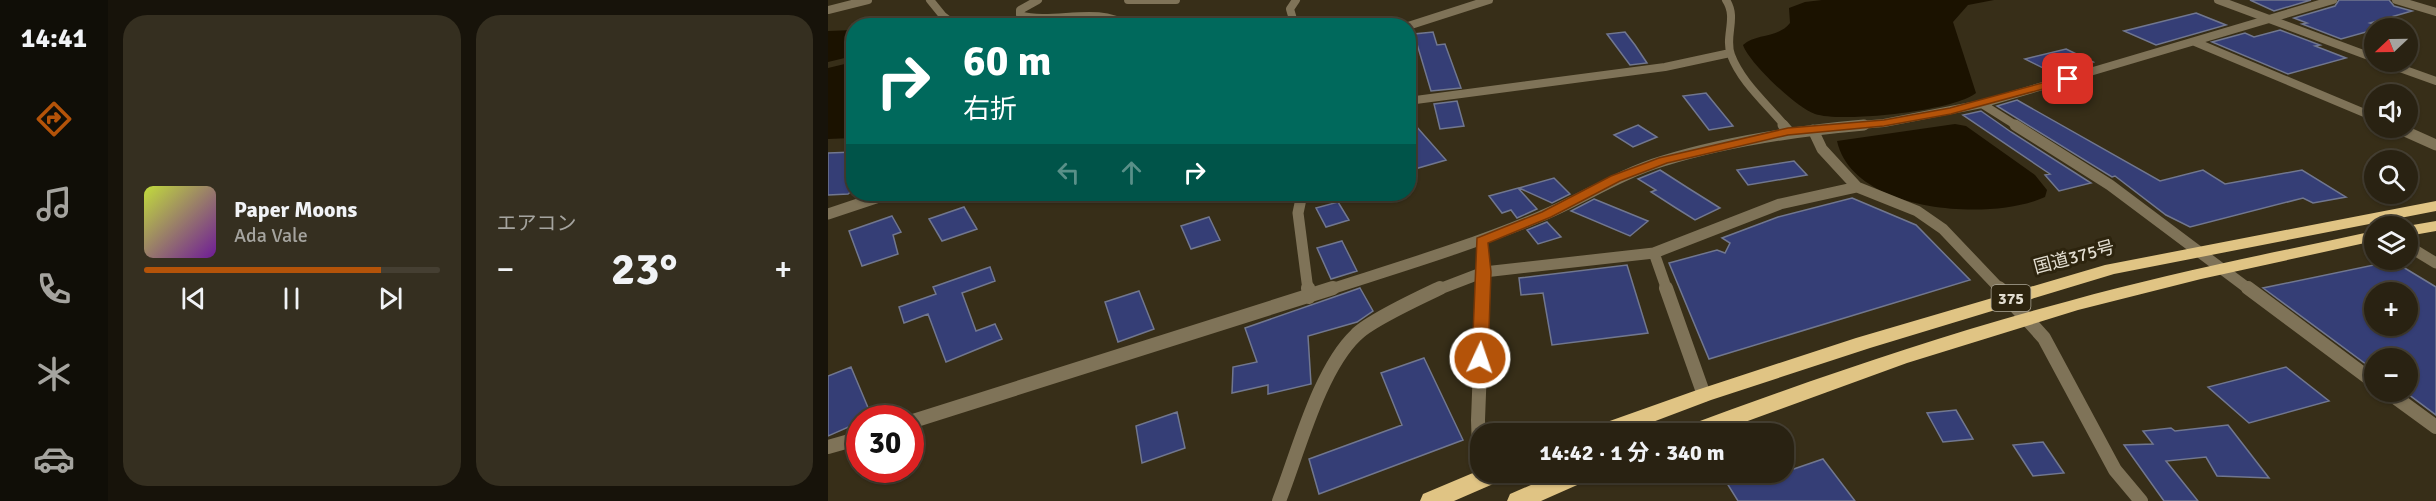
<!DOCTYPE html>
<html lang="ja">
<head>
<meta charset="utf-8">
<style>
	body { margin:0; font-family:Signika,"Noto Sans JP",sans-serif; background:#352f20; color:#f1f3f6; height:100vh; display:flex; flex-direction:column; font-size:22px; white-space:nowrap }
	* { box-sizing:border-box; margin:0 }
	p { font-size:20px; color:#a5a49f }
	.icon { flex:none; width:33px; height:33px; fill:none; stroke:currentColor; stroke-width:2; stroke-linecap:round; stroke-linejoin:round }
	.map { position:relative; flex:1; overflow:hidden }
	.drawer { display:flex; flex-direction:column; gap:15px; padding:15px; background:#17130a; width:720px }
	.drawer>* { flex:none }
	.hud { position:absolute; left:18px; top:18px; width:570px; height:183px; border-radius:24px; box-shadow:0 2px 4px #0004,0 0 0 2px #453f32; background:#00695c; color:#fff; overflow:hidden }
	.needle { width:39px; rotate:248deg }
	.fabs { position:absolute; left:1536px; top:18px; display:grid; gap:12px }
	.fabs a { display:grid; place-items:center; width:54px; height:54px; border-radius:50%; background:#292212; box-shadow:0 2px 4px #0004,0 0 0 2px #453f32; font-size:30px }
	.speed { position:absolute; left:18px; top:405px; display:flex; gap:12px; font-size:30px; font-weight:700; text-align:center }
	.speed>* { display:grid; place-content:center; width:78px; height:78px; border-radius:50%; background:#292212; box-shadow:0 2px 4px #0004,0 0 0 2px #453f32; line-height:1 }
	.speed .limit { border:9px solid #d22; background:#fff; color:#111 }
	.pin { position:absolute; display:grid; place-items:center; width:51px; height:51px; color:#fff; margin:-26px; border-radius:12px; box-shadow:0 3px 9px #0006 }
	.me { position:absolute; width:66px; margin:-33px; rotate:3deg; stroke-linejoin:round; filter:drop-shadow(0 0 4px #0008) }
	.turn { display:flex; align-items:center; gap:21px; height:126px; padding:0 18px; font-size:27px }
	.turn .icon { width:78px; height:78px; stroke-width:2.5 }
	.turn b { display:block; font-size:42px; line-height:51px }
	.lanes { display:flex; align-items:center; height:57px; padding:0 18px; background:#0003; justify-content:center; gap:30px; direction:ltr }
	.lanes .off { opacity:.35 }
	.big { font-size:45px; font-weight:700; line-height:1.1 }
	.drawer .card { flex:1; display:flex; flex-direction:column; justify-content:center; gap:9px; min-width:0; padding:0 21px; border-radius:24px; background:#352f20 }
	.song { display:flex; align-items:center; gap:18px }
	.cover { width:72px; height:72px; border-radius:9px; background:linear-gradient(135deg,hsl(70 70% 55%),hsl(280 70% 35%)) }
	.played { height:6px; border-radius:3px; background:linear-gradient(90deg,#b45309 80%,#453f32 80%) }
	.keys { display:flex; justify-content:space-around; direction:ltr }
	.heat { display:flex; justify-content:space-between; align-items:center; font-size:33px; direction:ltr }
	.drawer .tiles { flex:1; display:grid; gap:15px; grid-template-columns:repeat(2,1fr) }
	.trip { position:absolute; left:642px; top:423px; width:324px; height:60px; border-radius:24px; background:#292212; box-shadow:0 2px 4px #0004,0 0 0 2px #453f32; font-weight:700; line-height:60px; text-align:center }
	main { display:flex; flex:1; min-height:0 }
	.dock { display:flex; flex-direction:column; width:108px; justify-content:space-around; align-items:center; background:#100e07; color:#a5a49f }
	.dock .icon { width:42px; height:42px }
	.dock .current { color:#b45309 }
	.dock b { font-size:27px; color:#f1f3f6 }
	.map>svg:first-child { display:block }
	.water { fill:#1b1200 }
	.building { fill:#353e76; stroke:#71778f; stroke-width:1.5; fill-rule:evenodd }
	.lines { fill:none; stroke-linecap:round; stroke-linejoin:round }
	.minor-far2 { stroke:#7f7358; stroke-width:8 }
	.minor-far1 { stroke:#7f7358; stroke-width:11 }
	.minor { stroke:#7f7358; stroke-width:14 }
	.tertiary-far1 { stroke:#7f7358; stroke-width:8 }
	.tertiary { stroke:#7f7358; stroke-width:11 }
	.trunk { fill:#e0c484; fill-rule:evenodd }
	.route { fill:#b45309; stroke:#753606; stroke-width:1.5 }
	.labels { text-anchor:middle; stroke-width:6; stroke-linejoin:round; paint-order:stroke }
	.shield { fill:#2d240e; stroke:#aca696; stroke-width:1.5 }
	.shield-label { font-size:16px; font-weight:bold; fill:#e3ded1 }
	.street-label { font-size:18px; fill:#e3ded1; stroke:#2d240e }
</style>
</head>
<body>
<main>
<nav class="dock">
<b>14:41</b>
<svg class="icon current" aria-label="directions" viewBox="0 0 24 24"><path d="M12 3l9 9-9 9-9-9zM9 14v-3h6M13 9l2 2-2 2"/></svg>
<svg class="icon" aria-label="music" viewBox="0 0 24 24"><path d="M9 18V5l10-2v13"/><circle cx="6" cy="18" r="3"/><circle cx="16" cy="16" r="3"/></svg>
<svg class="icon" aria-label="phone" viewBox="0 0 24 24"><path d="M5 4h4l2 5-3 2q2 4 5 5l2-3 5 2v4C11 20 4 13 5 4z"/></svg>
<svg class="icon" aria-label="climate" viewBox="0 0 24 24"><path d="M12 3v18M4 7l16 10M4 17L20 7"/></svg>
<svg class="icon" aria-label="car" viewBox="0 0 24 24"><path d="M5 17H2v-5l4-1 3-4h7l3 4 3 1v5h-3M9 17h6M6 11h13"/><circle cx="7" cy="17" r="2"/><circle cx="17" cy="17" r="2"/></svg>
</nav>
<section class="drawer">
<div class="tiles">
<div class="card">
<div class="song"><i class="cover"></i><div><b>Paper Moons</b><p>Ada Vale</p></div></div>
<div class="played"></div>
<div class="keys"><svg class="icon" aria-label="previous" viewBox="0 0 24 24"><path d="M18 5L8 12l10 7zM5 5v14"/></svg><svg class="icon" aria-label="pause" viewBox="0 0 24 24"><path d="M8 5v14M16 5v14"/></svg><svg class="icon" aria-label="next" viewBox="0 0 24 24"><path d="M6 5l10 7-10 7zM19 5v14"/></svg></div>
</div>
<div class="card"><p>エアコン</p>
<div class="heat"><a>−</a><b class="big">23°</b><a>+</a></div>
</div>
</div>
</section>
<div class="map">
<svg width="1608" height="501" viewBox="0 0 1608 501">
	<rect width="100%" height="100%" fill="#372e18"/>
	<path class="water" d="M994,0h172l-26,5 -15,17 23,71c-22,18 -134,30 -161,21 -18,-6 -66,-51 -72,-69 13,-12 34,-6 47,-22l-1,-15 16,-6z
		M25,30v26l-25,6v-31z
		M25,62v76l-25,1v-71z
		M1127,124l11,2 69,49 12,15 -2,7c-54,25 -192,16 -208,-56z"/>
	<path class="building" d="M1422,0h61l-37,11z
		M1511,0h50l5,6 18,5 -42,12 14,4 -43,12 -39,-15 5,-1 -13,-5 41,-12z
		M1368,13l30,12 -70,20 -32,-14z
		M1452,30l40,15 -5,1 31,12 -58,16 -76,-32 33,-9 9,4z
		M605,32l4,13 8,-1 16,44 -30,3 -17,-57z
		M797,32l10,13 12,18 -17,2 -23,-31z
		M1238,49l27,13 -42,10 -26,-13z
		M878,93l27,33 -24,4 -26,-34z
		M1189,100l143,81 43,-11 22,14 77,-14 44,27 -33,6 -10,-5 -113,29 -24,-12 -51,-39 -3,1 -115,-71z
		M629,101l7,25 -24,3 -6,-25z
		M1153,111l30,21 80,51 -32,8 -14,-16 5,-1 -87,-59z
		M580,117l38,43 -38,11z
		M810,125l19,12 -24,10 -19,-12z
		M26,152v37l-6,5 -20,1v-42z
		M966,161l13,14 -59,10 -11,-15z
		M832,170l28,18 32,20 -25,12 -19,-12 -25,-16 5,-2 -18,-11z
		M726,178l16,16 -18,9 -33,-15z
		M690,188l19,21 -20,9 -6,-8 -9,3 -13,-17z
		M1024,198l64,27 54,55 -261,79 -40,-96 48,-13 8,3 5,-10 -8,-5 56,-21z
		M766,199l54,22 -18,15 -59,-25z
		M510,202l11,18 -23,7 -10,-19z
		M136,207l13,22 -35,12 -13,-22z
		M64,216l9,16 -8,3 5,19 -36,12 -13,-35z
		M381,217l11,23 -29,9 -10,-23z
		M719,222l14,15 -23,7 -11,-14z
		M514,241l15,30 -26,8 -14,-31z
		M1565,261l43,26v128l-28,-21v-36h-34v12l-111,-82zM1546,292h34v34h-34z
		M799,265l21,68 -96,12 -9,-52 -22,2 -2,-17z
		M162,267l5,14 -33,12 14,38 19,-7 7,15 -56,23 -18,-48 -24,9 -5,-16 37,-13 -3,-7z
		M532,288l13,23 -16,11 -49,14 3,48 -43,10v-9l-36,8 1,-26 24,-5 -12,-34z
		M311,291l15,38 -36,13 -13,-40z
		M596,358l39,82 -144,54 -10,-35 93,-34 -21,-52z
		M23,367l21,50 -12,1v4l-32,14v-60z
		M1458,367l43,34 -80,22 -41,-36z
		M1128,410l17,29 -30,3 -16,-29z
		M349,412l8,36 -43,15 -6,-37z
		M1400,425l41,53 -52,-2 -11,-19 -40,4 32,40h-34l-40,-56 29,-1 -10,-13 28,-3 4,3z
		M1215,442l21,31 -31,3 -20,-31z
		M995,459l32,42h-117l-18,-29h65z"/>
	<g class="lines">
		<path class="minor-far2" d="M102,0l13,16 13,10
			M210,0l-18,10v5c33,10 78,-10 107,11
			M300,0h48
			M898,0c12,18 -2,36 5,55 10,27 36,49 54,71
			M1568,0l40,12
			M0,10l40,-10
			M467,26l-5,-17 6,-9
			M1367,42l179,75
			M580,101l257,-34 65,-14
			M1154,104l35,22
			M1020,126l36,-3 98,-19 351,-104"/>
		<path class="minor-far1" d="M955,125l6,7
			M1187,125l95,60 140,105
			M1570,128l38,17
			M985,130l9,19 35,38 60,24 26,18 58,61
			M474,194l-4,19 10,77
			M654,241l1,49
			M500,290c71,-23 142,-44 211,-73 42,-17 80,-43 124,-56 65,-20 133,-30 201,-36
			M609,290l47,-18 170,-19
			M839,290l-13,-37 126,-49 77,-17"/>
		<path class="minor" d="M480,288l1,9
			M838,288l38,107
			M1171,288l45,50 71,132 26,31
			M1420,288l126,94
			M1560,392l48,35
			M82,422l423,-134
			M0,447l32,-9
			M652,480l-2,-60 5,-132
			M451,501c19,-48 40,-131 77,-166 13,-14 65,-38 84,-47"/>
		<path class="tertiary-far1" d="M1390,0l156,58
			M580,26l81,-26
			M1555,62l53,19"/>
		<path class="tertiary" d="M0,214l60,-20
			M1580,246l28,17"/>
		<path class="trunk" d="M1608,201v10l-322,63 -244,74 -159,52 -90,34h-34l3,-6 107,-38 159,-52 249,-73z
			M1608,221v10l-28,5 -1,-10z
			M1546,231v10l-173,38 -123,31 -171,53 -195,71h-34l3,-6c127,-47 256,-92 388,-127 100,-28 203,-48 305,-70z
			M652,470v2h30l-3,6 -53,23h-34l3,-7z
			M733,472h35l-3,6 -52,23h-34l3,-7z"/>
	</g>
	<path class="route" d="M1240,76l4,1v4l-121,33 -67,12 -96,9 -121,28 -47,18 -69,36 -63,26 3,29 -3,86 -8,6 -8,-6 5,-120 65,-26 69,-36 48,-18 129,-30 96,-8 66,-12z"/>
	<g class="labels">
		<rect class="shield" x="1163.5" y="285" width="39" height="26" rx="4.5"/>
		<g class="shield-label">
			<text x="1183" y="304">375</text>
		</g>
		<g class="street-label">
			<text transform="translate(1246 257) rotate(-15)" y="6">国道375号</text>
		</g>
	</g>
</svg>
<div class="fabs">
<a><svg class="needle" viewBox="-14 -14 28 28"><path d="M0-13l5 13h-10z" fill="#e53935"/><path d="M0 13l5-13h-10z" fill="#a5a49f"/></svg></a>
<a><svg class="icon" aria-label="sound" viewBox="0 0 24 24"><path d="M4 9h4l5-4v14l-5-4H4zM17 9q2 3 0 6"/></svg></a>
<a><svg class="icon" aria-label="search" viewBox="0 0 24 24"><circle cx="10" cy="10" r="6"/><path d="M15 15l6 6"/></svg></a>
<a><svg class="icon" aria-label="layers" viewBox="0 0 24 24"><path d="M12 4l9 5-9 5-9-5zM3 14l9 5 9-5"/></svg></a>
<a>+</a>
<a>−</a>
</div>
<div class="speed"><div class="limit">30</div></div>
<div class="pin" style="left:1240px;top:79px;background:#d93025"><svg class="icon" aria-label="arrive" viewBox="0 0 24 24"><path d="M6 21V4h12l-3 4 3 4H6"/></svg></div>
<svg class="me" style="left:652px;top:358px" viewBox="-20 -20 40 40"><circle r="17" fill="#b45309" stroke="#fff" stroke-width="3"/><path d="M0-11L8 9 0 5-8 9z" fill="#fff"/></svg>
<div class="trip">14:42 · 1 分 · 340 m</div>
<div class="hud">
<div class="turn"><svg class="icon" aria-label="right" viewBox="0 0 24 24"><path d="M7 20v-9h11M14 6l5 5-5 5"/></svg><div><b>60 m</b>右折</div></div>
<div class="lanes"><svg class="icon off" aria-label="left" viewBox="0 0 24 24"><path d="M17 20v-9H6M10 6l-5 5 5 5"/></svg><svg class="icon off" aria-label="ahead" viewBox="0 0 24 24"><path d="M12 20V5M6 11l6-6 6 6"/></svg><svg class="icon" aria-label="right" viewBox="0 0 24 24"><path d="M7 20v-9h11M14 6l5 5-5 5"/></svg></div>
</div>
</div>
</main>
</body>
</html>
